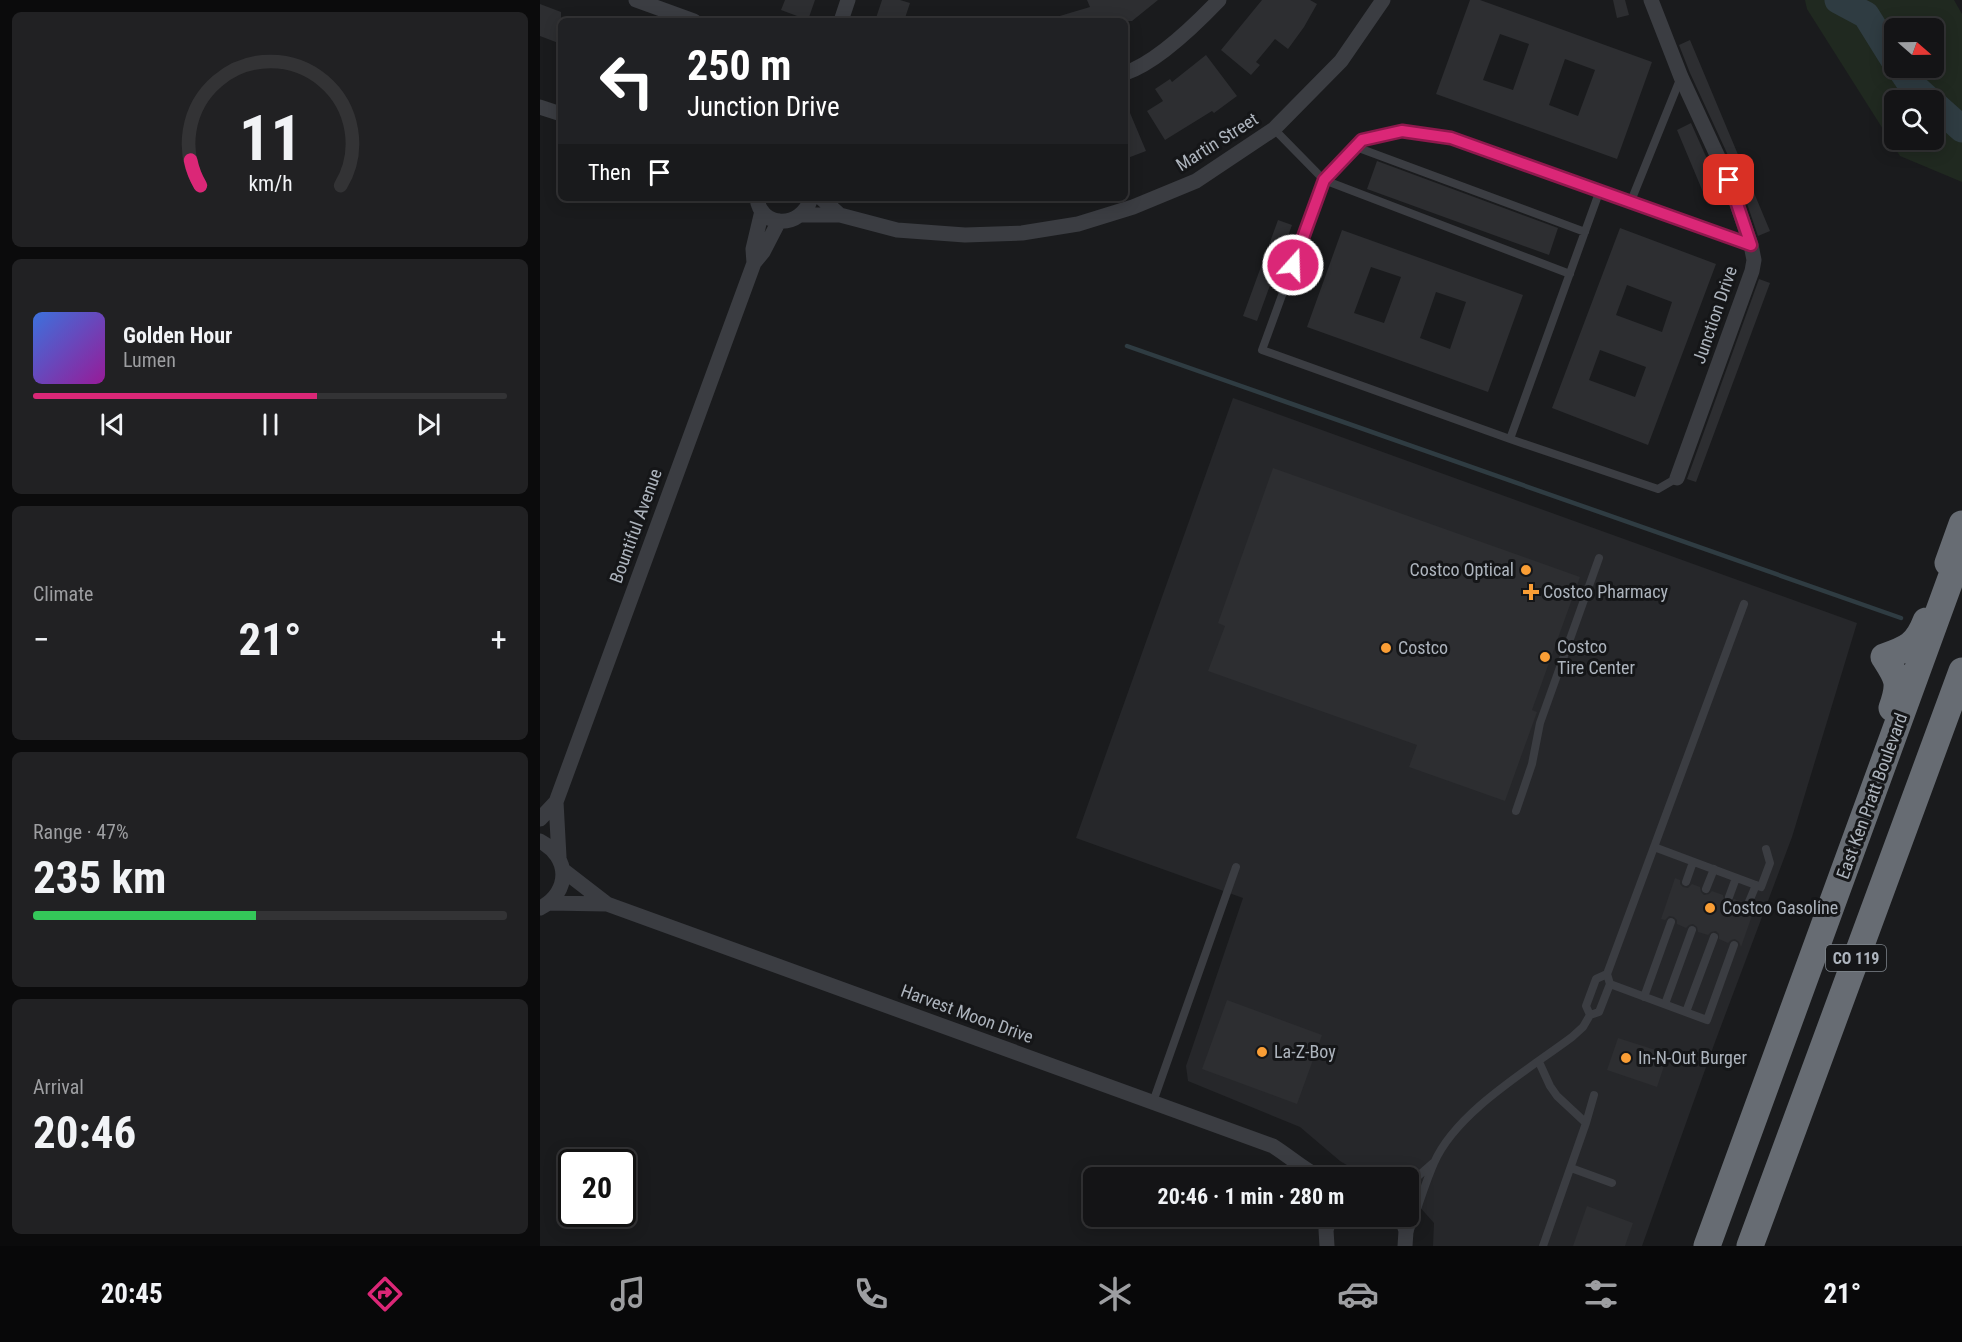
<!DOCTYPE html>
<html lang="en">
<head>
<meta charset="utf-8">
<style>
	body { margin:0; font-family:"Roboto Condensed",sans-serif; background:#212123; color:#f1f3f6; height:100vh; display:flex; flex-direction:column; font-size:22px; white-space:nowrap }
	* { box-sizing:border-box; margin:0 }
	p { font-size:20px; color:#9d9ea1 }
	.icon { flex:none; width:33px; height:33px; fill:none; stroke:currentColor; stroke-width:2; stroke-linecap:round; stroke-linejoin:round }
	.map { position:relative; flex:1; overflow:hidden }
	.drawer { display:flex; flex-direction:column; gap:12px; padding:12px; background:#0b0b0c; width:540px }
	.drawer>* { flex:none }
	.guide { position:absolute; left:18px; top:18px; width:570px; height:183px; border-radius:9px; box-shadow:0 3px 15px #0003,0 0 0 2px #333335; background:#202124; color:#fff; overflow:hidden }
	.needle { width:39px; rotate:110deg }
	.tools { position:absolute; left:1344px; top:18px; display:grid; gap:12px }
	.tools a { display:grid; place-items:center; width:60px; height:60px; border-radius:9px; background:#141416; box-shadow:0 3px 15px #0003,0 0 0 2px #333335; font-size:30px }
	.speed { position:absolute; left:18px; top:1149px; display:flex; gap:12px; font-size:30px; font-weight:700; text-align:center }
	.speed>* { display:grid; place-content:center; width:78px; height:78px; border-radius:50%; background:#141416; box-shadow:0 3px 15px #0003,0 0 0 2px #333335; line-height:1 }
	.speed .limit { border:3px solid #111; border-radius:9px; background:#fff; color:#111 }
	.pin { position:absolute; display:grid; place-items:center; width:51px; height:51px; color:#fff; margin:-26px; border-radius:12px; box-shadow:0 3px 9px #0006 }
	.me { position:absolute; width:66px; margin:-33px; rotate:20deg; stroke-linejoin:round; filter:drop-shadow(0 0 4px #0008) }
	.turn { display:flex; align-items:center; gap:21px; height:126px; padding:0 30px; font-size:27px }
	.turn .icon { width:78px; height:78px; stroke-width:2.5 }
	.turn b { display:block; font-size:42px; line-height:51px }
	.then { display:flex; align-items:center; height:57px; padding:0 30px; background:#0003; gap:12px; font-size:22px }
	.big { font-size:45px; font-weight:700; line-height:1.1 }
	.drawer .widget { flex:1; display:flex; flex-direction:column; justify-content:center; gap:9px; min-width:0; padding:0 21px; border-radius:9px; background:#212123 }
	.drawer .dial { align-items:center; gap:0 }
	.dial svg { height:156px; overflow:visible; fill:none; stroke:#333335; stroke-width:7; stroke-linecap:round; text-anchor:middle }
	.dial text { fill:#f1f3f6; stroke:none }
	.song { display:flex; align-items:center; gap:18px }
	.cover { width:72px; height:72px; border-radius:9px; background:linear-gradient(135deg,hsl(220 70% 55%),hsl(300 70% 35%)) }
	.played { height:6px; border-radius:3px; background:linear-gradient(90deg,#db2777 60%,#333335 60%) }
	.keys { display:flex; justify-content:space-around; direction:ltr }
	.heat { display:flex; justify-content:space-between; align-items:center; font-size:33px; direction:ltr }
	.charge { height:9px; border-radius:4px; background:linear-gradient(90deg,#34c759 47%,#333335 0) }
	.trip { position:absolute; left:543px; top:1167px; width:336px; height:60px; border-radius:9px; background:#141416; box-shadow:0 3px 15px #0003,0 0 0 2px #333335; font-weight:700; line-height:60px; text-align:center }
	.tabs { display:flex; height:96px; justify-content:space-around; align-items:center; background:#080809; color:#9d9ea1 }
	.tabs .icon { width:42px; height:42px }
	.tabs .selected { color:#db2777 }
	.tabs b { font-size:27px; color:#f1f3f6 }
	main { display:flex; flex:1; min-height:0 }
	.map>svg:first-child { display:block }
	.built { fill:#26272a }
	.green { fill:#202920; fill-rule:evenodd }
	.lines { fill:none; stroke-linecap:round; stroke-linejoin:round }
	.stream { stroke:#2f3c42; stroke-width:4.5 }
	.river { stroke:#2f3c42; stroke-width:27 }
	.building { fill:#2d2e31; fill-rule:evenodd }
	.lane { stroke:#3b3d42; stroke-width:8 }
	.street { stroke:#3b3d42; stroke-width:15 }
	.highway { stroke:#676c73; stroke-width:27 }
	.route-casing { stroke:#8e194d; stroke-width:15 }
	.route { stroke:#db2777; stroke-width:10 }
	.poi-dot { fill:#fa9e35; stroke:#151618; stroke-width:2 }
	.labels { text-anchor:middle; stroke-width:6; stroke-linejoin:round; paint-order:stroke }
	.shield { fill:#151618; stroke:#7f858c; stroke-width:1.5 }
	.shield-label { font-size:16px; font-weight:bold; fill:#adb4bd }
	.street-label { font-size:18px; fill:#adb4bd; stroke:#151618 }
	.poi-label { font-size:18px; fill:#adb4bd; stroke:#151618; text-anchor:start }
</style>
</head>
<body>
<main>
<section class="drawer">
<div class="widget dial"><svg viewBox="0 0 100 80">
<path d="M14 69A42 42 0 1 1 86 69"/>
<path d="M14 69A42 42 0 0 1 9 56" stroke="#db2777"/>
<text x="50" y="56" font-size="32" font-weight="700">11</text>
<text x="50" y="72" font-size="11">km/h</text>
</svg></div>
<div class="widget">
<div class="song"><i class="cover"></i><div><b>Golden Hour</b><p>Lumen</p></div></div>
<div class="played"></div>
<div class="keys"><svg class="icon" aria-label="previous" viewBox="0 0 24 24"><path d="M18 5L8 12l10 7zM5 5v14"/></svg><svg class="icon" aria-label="pause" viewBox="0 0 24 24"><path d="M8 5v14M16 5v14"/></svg><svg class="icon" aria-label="next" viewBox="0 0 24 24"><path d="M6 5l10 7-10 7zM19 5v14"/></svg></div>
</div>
<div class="widget"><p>Climate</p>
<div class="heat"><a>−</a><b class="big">21°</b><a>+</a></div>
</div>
<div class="widget"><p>Range · 47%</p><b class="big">235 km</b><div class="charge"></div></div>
<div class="widget"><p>Arrival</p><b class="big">20:46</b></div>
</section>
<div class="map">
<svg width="1422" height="1246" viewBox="0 0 1422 1246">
	<rect width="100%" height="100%" fill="#1a1b1d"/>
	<path class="built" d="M693,398l624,225 -65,214 -77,205 -73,204h-209l1,-23 -25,-28 -1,-17 -16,-1 -4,-3 -28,-1 -20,-12 -40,-34 -112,-46 -2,-15 57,-168 -167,-60z"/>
	<path class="green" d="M1265,0h149l8,14v168l-62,-26 -93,-147zM1354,28h40v40h-40zM1354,100h40v40h-40z"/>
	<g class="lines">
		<path class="stream" d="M587,346l774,272"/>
		<path class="river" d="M1298,0l28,15 28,45
			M1360,68l10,15 19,17
			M1394,104l28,25"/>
	</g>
	<path class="building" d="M245,0h30l-7,20 -27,-10z
		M342,0h18l10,3 -6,18h-29z
		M547,0h71l-26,21h-79v-3l37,-11z
		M722,0h48l7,4 -13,23 -16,22 -13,-10 -19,23 4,3 -9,10 -30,-25z
		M930,0h10l172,62 -35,97 -181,-65zM960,34l29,10 -16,46 -30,-10zM1025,59l30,11 -17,46 -29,-11z
		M1073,0h12l4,15 -12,3z
		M0,4l21,8v32l-21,-8z
		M1150,40l80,191 -12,5 -20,-59 -48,-104 -11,-28z
		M666,55l31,41 -23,17 -2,-2 -47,29 -18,-29 16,-10 -8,-12 15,-10 2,3z
		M585,101l21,50 -21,8z
		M1151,123l33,74 -16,7 -31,-74z
		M837,161l181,67 -9,27 -182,-66z
		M738,220l14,5 -35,96 -14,-5z
		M1080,228l96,36 -68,181 -96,-37zM1087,285l45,17 -10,30 -46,-17zM1060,350l46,17 -11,30 -46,-17z
		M802,230l181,65 -35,97 -181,-65zM831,267l30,10 -17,46 -30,-10zM896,292l30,10 -16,47 -30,-11z
		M1219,279l11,4 -74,199 -9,-3z
		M733,468l307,109 -48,133 5,2 -32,89 -96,-34 8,-22 -209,-74 17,-45 -7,-3z
		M1135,878l5,2v4l3,3 5,1 4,-4 8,3 1,5 3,3 5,-1 3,-3 11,4 1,5 4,3 6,-4 8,3 1,5 3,3 9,-3 -14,40 -2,-5 -4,-3 -4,1 -3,3 -9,-4v-5l-3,-3 -5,1 -3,3 -10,-3 -1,-5 -4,-3 -4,1 -3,3 -9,-4v-4l-3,-3 -5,-1 -4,4 -4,-1z
		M687,1000l95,35 -25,69 -95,-35z
		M1078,1038l50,16 -11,33 -50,-17z
		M1047,1206l46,17 -8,23h-52z"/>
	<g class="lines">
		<path class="lane" d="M734,129l50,51 246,94
			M816,147l229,85
			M1091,201l50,-124
			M970,439l90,-249
			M1137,478l-19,11 -148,-50 -248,-89 62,-170 38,-40 40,-9 49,7 299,106
			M976,811l16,-47 8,-41 59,-165
			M1114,847l107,40 9,-24 -4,-14
			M1146,882l7,-20
			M1166,889l8,-20
			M1189,897l7,-19
			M1208,904l8,-19
			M1070,984l97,36 27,-75
			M1104,997l27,-75
			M1125,1004l27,-74
			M1146,1012l28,-75
			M1050,1015l-4,-9 10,-27 11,-5
			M999,1062l11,24 7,10 29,27 -43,123
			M613,1102l83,-235
			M1046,1123l8,-28
			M1031,1168l41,15
			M868,1185l25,-22
			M869,1233c8,-23 15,-47 25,-70 22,-51 94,-93 138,-126l11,-10 7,-12 9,-3 11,-28 -3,-10 137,-370"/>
		<path class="street" d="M96,0l58,21
			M1111,0l30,77 48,104 22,64 3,15 -2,11 -75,207
			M301,21l7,-21
			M585,73c31,-10 71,-49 94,-73
			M0,107l21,7
			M217,198c3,30 44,32 54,0
			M281,198l19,17
			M262,215h38l57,15 68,5 57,-2 56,-9 55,-17 63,-26 78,-52 67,-68 42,-61
			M214,263l-1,-14 9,-38
			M0,819l16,-17
			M0,841c30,16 31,51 0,67
			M19,857l-3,-55 198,-539 9,-11 16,-31
			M23,870l44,34 666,242c16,10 30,23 48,32
			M9,903l58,1
			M861,1216l5,15 -1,15
			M787,1246l-1,-16 5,-14"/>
		<path class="highway" d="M1408,563l14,-39
			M1352,708c9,-26 6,-29 -8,-51 23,-8 33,-12 42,-36
			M1167,1246l255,-698
			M1210,1246l212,-575"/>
	</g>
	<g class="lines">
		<defs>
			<path id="route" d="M753,265l31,-85 38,-40 40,-9 49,7 300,107 -22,-65"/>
		</defs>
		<use href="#route" class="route-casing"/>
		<use href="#route" class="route"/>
	</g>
	<g class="poi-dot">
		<circle cx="986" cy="570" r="6"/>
		<path d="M988 583h6v6h6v6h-6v6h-6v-6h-6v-6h6z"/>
		<circle cx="846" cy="648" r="6"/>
		<circle cx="1005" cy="657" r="6"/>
		<circle cx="1170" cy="908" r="6"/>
		<circle cx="722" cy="1052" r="6"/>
		<circle cx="1086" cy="1058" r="6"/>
	</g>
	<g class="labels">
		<rect class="shield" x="1286" y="945" width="60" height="26" rx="4.5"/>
		<g class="shield-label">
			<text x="1316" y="964">CO 119</text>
		</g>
		<g class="street-label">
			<text transform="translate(677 142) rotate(-32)" y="6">Martin Street</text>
			<text transform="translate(1175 315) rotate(-71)" y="6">Junction Drive</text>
			<text transform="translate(96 526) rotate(-70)" y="6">Bountiful Avenue</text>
			<text transform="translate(1332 796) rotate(-70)" y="6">East Ken Pratt Boulevard</text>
			<text transform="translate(427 1014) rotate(20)" y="6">Harvest Moon Drive</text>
		</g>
		<g class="poi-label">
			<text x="974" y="576" text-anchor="end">Costco Optical</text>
			<text x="1003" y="598">Costco Pharmacy</text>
			<text x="1017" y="653">Costco<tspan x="1017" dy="21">Tire Center</tspan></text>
			<text x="858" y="654">Costco</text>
			<text x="1182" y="914">Costco Gasoline</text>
			<text x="734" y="1058">La-Z-Boy</text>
			<text x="1098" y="1064">In-N-Out Burger</text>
		</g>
	</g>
</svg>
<div class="tools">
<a><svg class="needle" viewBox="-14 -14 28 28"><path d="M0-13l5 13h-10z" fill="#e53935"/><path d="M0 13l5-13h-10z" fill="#9d9ea1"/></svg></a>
<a><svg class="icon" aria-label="search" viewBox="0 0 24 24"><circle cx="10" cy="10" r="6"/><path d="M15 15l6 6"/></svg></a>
</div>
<div class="speed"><div class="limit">20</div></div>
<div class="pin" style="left:1189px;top:180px;background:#d93025"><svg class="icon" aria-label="arrive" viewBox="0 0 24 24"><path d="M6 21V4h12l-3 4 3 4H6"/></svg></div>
<svg class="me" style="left:753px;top:265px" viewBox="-20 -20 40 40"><circle r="17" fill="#db2777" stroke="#fff" stroke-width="3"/><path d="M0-11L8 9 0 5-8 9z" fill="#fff"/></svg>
<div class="trip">20:46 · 1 min · 280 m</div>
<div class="guide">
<div class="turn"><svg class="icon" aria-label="left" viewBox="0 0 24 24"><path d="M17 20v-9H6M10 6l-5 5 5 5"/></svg><div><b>250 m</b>Junction Drive</div></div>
<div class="then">Then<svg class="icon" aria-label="arrive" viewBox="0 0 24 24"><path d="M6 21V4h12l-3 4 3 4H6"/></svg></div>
</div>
</div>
</main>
<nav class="tabs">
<b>20:45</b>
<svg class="icon selected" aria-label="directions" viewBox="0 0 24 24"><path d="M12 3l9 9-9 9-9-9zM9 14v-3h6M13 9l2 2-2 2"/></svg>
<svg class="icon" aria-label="music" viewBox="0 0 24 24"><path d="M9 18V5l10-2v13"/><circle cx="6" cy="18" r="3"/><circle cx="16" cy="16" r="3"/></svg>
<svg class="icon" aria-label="phone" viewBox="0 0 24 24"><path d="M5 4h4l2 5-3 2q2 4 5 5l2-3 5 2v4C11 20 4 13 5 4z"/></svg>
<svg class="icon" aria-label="climate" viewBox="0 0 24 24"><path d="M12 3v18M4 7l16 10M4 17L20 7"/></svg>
<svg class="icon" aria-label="car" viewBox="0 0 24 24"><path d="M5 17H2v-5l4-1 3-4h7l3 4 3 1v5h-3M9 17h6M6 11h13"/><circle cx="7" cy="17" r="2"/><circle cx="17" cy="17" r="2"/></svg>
<svg class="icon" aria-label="filters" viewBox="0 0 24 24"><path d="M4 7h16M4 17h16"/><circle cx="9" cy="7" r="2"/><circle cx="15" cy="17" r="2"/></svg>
<b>21°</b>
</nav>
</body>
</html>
